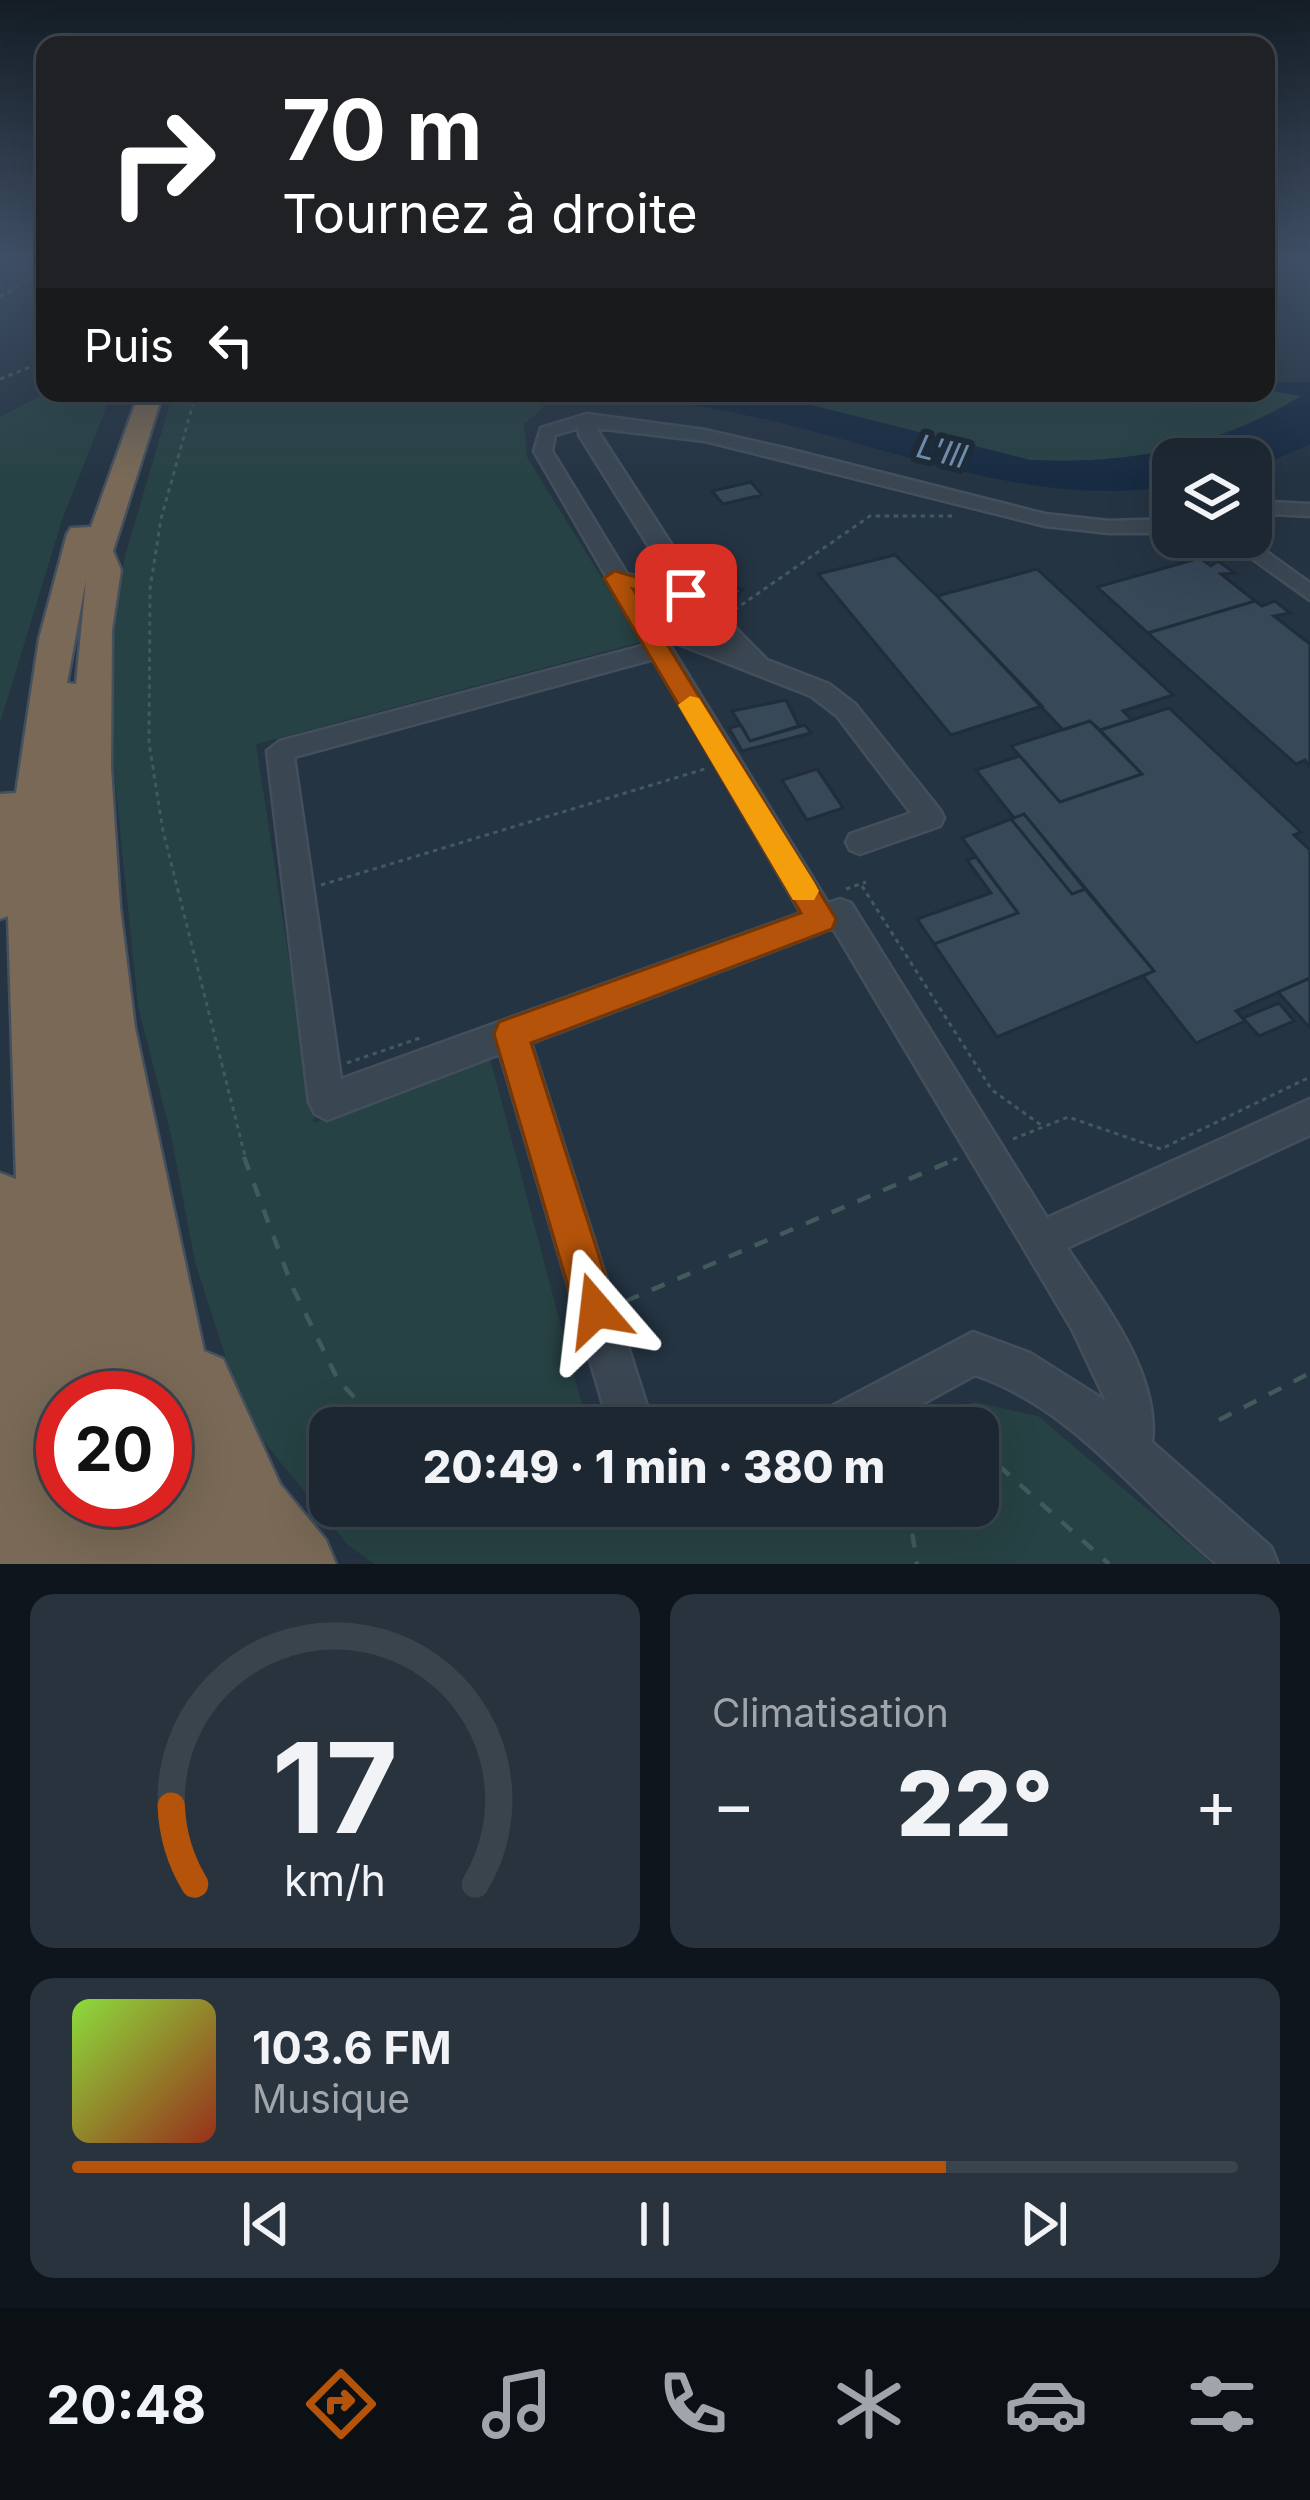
<!DOCTYPE html>
<html lang="fr">
<head>
<meta charset="utf-8">
<style>
	body { margin:0; font-family:Inter,sans-serif; background:#29333e; color:#f1f3f6; height:100vh; display:flex; flex-direction:column; font-size:45px; white-space:nowrap }
	* { box-sizing:border-box; margin:0 }
	p { font-size:39px; color:#a0a5ac }
	.icon { flex:none; width:66px; height:66px; fill:none; stroke:currentColor; stroke-width:2; stroke-linecap:round; stroke-linejoin:round }
	.map { position:relative; height:1564px; overflow:hidden }
	.sheet { display:flex; flex-direction:column; gap:30px; padding:30px; background:#0f151c; flex:1 }
	.sheet>* { flex:none }
	.guide { position:absolute; left:36px; top:36px; width:1239px; height:366px; border-radius:24px; box-shadow:0 12px 48px #0002,0 0 0 3px #3a444d; background:#202124; color:#fff; overflow:hidden }
	.tools { position:absolute; left:1152px; top:438px; display:grid; gap:24px }
	.tools a { display:grid; place-items:center; width:120px; height:120px; border-radius:24px; background:#1c2732; box-shadow:0 12px 48px #0002,0 0 0 3px #3a444d; font-size:60px }
	.speed { position:absolute; left:36px; top:1371px; display:flex; gap:24px; font-size:60px; font-weight:700; text-align:center }
	.speed>* { display:grid; place-content:center; width:156px; height:156px; border-radius:50%; background:#1c2732; box-shadow:0 12px 48px #0002,0 0 0 3px #3a444d; line-height:1 }
	.speed .limit { border:18px solid #d22; background:#fff; color:#111 }
	.pin { position:absolute; display:grid; place-items:center; width:102px; height:102px; color:#fff; margin:-51px; border-radius:24px; box-shadow:0 6px 18px #0006 }
	.me { position:absolute; width:132px; margin:-66px; rotate:343deg; stroke-linejoin:round; filter:drop-shadow(0 0 9px #0008) }
	.turn { display:flex; align-items:center; gap:42px; height:252px; padding:0 48px; font-size:54px }
	.turn .icon { width:156px; height:156px; stroke-width:2.5 }
	.turn b { display:block; font-size:84px; line-height:102px }
	.then { display:flex; align-items:center; height:114px; padding:0 48px; background:#0003; gap:24px; font-size:45px }
	.big { font-size:90px; font-weight:800; line-height:1.1 }
	.sheet .tile { flex:1; display:flex; flex-direction:column; justify-content:center; gap:18px; min-width:0; padding:0 42px; border-radius:24px; background:#29333e }
	.sheet .dial { align-items:center; gap:0 }
	.dial svg { height:312px; overflow:visible; fill:none; stroke:#3a444d; stroke-width:7; stroke-linecap:round; text-anchor:middle }
	.dial text { fill:#f1f3f6; stroke:none }
	.song { display:flex; align-items:center; gap:36px }
	.cover { width:144px; height:144px; border-radius:18px; background:linear-gradient(135deg,hsl(90 70% 55%),hsl(10 70% 35%)) }
	.played { height:12px; border-radius:6px; background:linear-gradient(90deg,#b45309 75%,#3a444d 75%) }
	.keys { display:flex; justify-content:space-around; direction:ltr }
	.heat { display:flex; justify-content:space-between; align-items:center; font-size:66px; direction:ltr }
	.sheet .tiles { flex:1; display:grid; gap:30px; grid-template-columns:1fr 1fr }
	.tile:last-child { grid-column:span 2 }
	.trip { position:absolute; left:309px; top:1407px; width:690px; height:120px; border-radius:24px; background:#1c2732; box-shadow:0 12px 48px #0002,0 0 0 3px #3a444d; font-weight:800; line-height:120px; text-align:center }
	.dock { display:flex; height:192px; justify-content:space-around; align-items:center; background:#0b1014; color:#a0a5ac }
	.dock .icon { width:84px; height:84px }
	.dock .selected { color:#b45309 }
	.dock b { font-size:54px; color:#f1f3f6 }
	.map>svg:first-child { display:block }
	.green { fill:#274244 }
	.water { fill:#172b42 }
	.building { fill:#374859; stroke:#202d3a; stroke-width:3 }
	.lines { fill:none; stroke-linecap:round; stroke-linejoin:round }
	.minor-casing { stroke:#434f5c; stroke-width:5 }
	.highway-casing { stroke:#44505d; stroke-width:5 }
	.path-far1 { stroke:#415b5c; stroke-width:3; stroke-dasharray:4.5 4.5; stroke-linecap:butt }
	.path { stroke:#415b5c; stroke-width:4.5; stroke-dasharray:14 14; stroke-linecap:butt }
	.minor { fill:#3a4652; fill-rule:evenodd }
	.highway { fill:#796956; fill-rule:evenodd }
	.route { fill:#b45309; stroke:#753606; stroke-width:3 }
	.slow { fill:#f59e0b }
	.labels { text-anchor:middle; stroke-width:12; stroke-linejoin:round; paint-order:stroke }
	.far-water-label { font-size:33px; font-style:italic; fill:#6f8dad; stroke:#1e2b38 }
</style>
</head>
<body>
<div class="map">
<svg width="1310" height="1564" viewBox="0 0 1310 1564">
	<rect width="100%" height="100%" fill="#253443"/>
	<path class="green" d="M1266,390l36,6c-90,51 -169,69 -272,64l-267,-67h266l100,8z
		M46,393h66l-50,127 -62,203v-306z
		M173,393h370v15l-19,16 3,33 114,185 -385,102 58,379 176,-65 98,370h-258v78h648v-78h-70l66,-26 64,14 174,148h-838l-26,-19 -102,-125 -51,-158 -24,-127 -33,-129 -30,-293 5,-84 12,-73z"/>
	<path class="water" d="M1310,382v62l-59,26v-11h-78v27c-121,19 -234,-21 -350,-52 -71,-20 -144,-33 -217,-41h157l267,67c97,5 188,-12 271,-64l-35,-6v-7z"/>
	<path class="building" d="M751,482l11,13 -39,9 -11,-13z
		M895,555l42,41 105,110 -91,29 -133,-161z
		M1200,558l11,8 7,-5 17,12 -14,1 34,27 -107,32 -51,-46z
		M1037,569l136,126 -50,16 9,9 -32,10 -10,-9 -27,9 -126,-134z
		M712,579l31,11 -18,14 -26,-9z
		M1255,601l7,5 13,-5 15,12 -16,3 36,28v123l-5,-7 -9,4 -148,-131z
		M786,700l13,26 -49,15 -18,-30z
		M1169,708l132,124 -7,3 16,15v128l-74,33 9,10 -49,22 -53,-67 11,-5 -130,-157 -10,4 -38,-48 44,-14 40,46 82,-28 -42,-44z
		M1090,721l52,53 -82,28 -49,-56z
		M741,725l9,16 55,-16 6,8 -69,18 -13,-23z
		M817,769l26,39 -36,12 -25,-40z
		M1024,814l61,75 -13,5 -61,-75z
		M1011,819l61,75 13,-5 69,82 -157,66 -63,-93 84,-31 -56,-75z
		M976,857l42,56 -84,31 -17,-25 74,-26 -24,-33z
		M1310,978v50l-32,-36z
		M1279,1003l15,18 -35,15 -16,-18z"/>
	<g class="lines">
		<defs>
			<path id="minor" d="M587,414l118,16 79,18 261,66 64,7 64,-2v12l-16,2h-48l-64,-7 -340,-85 -109,-13 101,156v11l8,2 62,63 62,24 26,20 85,106 4,8 -4,8 -80,28 -10,-4 -4,-8 4,-8 61,-21 -74,-97 -26,-20 -145,-57 162,264 12,-4 11,4 196,315 263,-119v36l-243,113c36,54 93,125 85,194l119,105 7,17h-61c-81,-66 -140,-154 -242,-189l-97,53h-66l7,-15 154,-81 57,21 76,48 -34,-72 -239,-401 -302,115 123,385h-44l-110,-374 -173,66 -12,-6 -6,-12 -42,-351 13,-10 366,-96 -112,-194 7,-23zM579,428v7l96,153 -48,-14 -75,-123 3,-16zM638,592l51,15 36,37 -72,-28zM654,659l147,254 -460,166 -47,-322z
				M1251,501l59,3v12l-59,-3z
				M1222,537h24l64,46v17z"/>
			<path id="highway" d="M139,393h24l-50,158 8,19 -9,60 -1,137 9,140 15,121 69,323 19,8 57,125 46,56 10,24h-336v-391l16,6 -8,-263 -8,3v-125l16,-1 23,-154 28,-105 4,-6 20,-1zM86,580l-10,104 -9,-1zM63,1398h102v49l8,29 -8,-3v27h-102l-5,-77 5,1z"/>
		</defs>
		<use href="#minor" class="minor-casing"/>
		<use href="#highway" class="highway-casing"/>
		<path class="path-far1" d="M0,297l45,-29
			M0,379l45,-18
			M196,393l-35,126 -11,70 -1,154 14,88 83,329
			M734,610l136,-94h82
			M321,885l387,-117
			M862,886l130,204 49,35
			M846,889l20,-7
			M347,1063l76,-26
			M1013,1139l55,-22 93,32 149,-72
			M953,1160l5,-2"/>
		<path class="path" d="M244,1157l48,129 46,94 45,48
			M626,1301l332,-143
			M1219,1420l91,-47
			M978,1447l131,117
			M497,1506l112,15 118,-15
			M908,1506l9,58"/>
		<use href="#minor" class="minor"/>
		<use href="#highway" class="highway"/>
	</g>
	<linearGradient id="sky" x2="0" y2="1"><stop stop-color="#141d25"/><stop offset="0.54" stop-color="#405066"/><stop offset="1" stop-color="#405066" stop-opacity="0"/></linearGradient>
	<rect width="1310" height="479" fill="url(#sky)"/>
	<path class="route" d="M615,571l82,24 -11,7 -53,-13 203,330 -4,10 -301,114 85,267 -6,14 -14,6 -15,-6 -6,-14 -81,-276 5,-12 302,-109 -197,-335z"/>
	<path class="slow" d="M690,696l9,2 115,184 5,9 -5,9h-21l-115,-195z"/>
	<g class="labels">
		<g class="far-water-label">
			<text transform="translate(942 451) rotate(14)" y="12">L'Ill</text>
		</g>
	</g>
</svg>
<div class="tools">
<a><svg class="icon" aria-label="layers" viewBox="0 0 24 24"><path d="M12 4l9 5-9 5-9-5zM3 14l9 5 9-5"/></svg></a>
</div>
<div class="speed"><div class="limit">20</div></div>
<div class="pin" style="left:686px;top:595px;background:#d93025"><svg class="icon" aria-label="arrive" viewBox="0 0 24 24"><path d="M6 21V4h12l-3 4 3 4H6"/></svg></div>
<svg class="me" style="left:596px;top:1310px" viewBox="-20 -20 40 40"><path d="M0-17L14 15 0 8-14 15z" fill="#b45309" stroke="#fff" stroke-width="4"/></svg>
<div class="trip">20:49 · 1 min · 380 m</div>
<div class="guide">
<div class="turn"><svg class="icon" aria-label="right" viewBox="0 0 24 24"><path d="M7 20v-9h11M14 6l5 5-5 5"/></svg><div><b>70 m</b>Tournez à droite</div></div>
<div class="then">Puis<svg class="icon" aria-label="left" viewBox="0 0 24 24"><path d="M17 20v-9H6M10 6l-5 5 5 5"/></svg></div>
</div>
</div>
<section class="sheet">
<div class="tiles">
<div class="tile dial"><svg viewBox="0 0 100 80">
<path d="M14 69A42 42 0 1 1 86 69"/>
<path d="M14 69A42 42 0 0 1 8 49" stroke="#b45309"/>
<text x="50" y="56" font-size="32" font-weight="700">17</text>
<text x="50" y="72" font-size="11">km/h</text>
</svg></div>
<div class="tile"><p>Climatisation</p>
<div class="heat"><a>−</a><b class="big">22°</b><a>+</a></div>
</div>
<div class="tile">
<div class="song"><i class="cover"></i><div><b>103.6 FM</b><p>Musique</p></div></div>
<div class="played"></div>
<div class="keys"><svg class="icon" aria-label="previous" viewBox="0 0 24 24"><path d="M18 5L8 12l10 7zM5 5v14"/></svg><svg class="icon" aria-label="pause" viewBox="0 0 24 24"><path d="M8 5v14M16 5v14"/></svg><svg class="icon" aria-label="next" viewBox="0 0 24 24"><path d="M6 5l10 7-10 7zM19 5v14"/></svg></div>
</div>
</div>
</section>
<nav class="dock">
<b>20:48</b>
<svg class="icon selected" aria-label="directions" viewBox="0 0 24 24"><path d="M12 3l9 9-9 9-9-9zM9 14v-3h6M13 9l2 2-2 2"/></svg>
<svg class="icon" aria-label="music" viewBox="0 0 24 24"><path d="M9 18V5l10-2v13"/><circle cx="6" cy="18" r="3"/><circle cx="16" cy="16" r="3"/></svg>
<svg class="icon" aria-label="phone" viewBox="0 0 24 24"><path d="M5 4h4l2 5-3 2q2 4 5 5l2-3 5 2v4C11 20 4 13 5 4z"/></svg>
<svg class="icon" aria-label="climate" viewBox="0 0 24 24"><path d="M12 3v18M4 7l16 10M4 17L20 7"/></svg>
<svg class="icon" aria-label="car" viewBox="0 0 24 24"><path d="M5 17H2v-5l4-1 3-4h7l3 4 3 1v5h-3M9 17h6M6 11h13"/><circle cx="7" cy="17" r="2"/><circle cx="17" cy="17" r="2"/></svg>
<svg class="icon" aria-label="filters" viewBox="0 0 24 24"><path d="M4 7h16M4 17h16"/><circle cx="9" cy="7" r="2"/><circle cx="15" cy="17" r="2"/></svg>
</nav>
</body>
</html>
